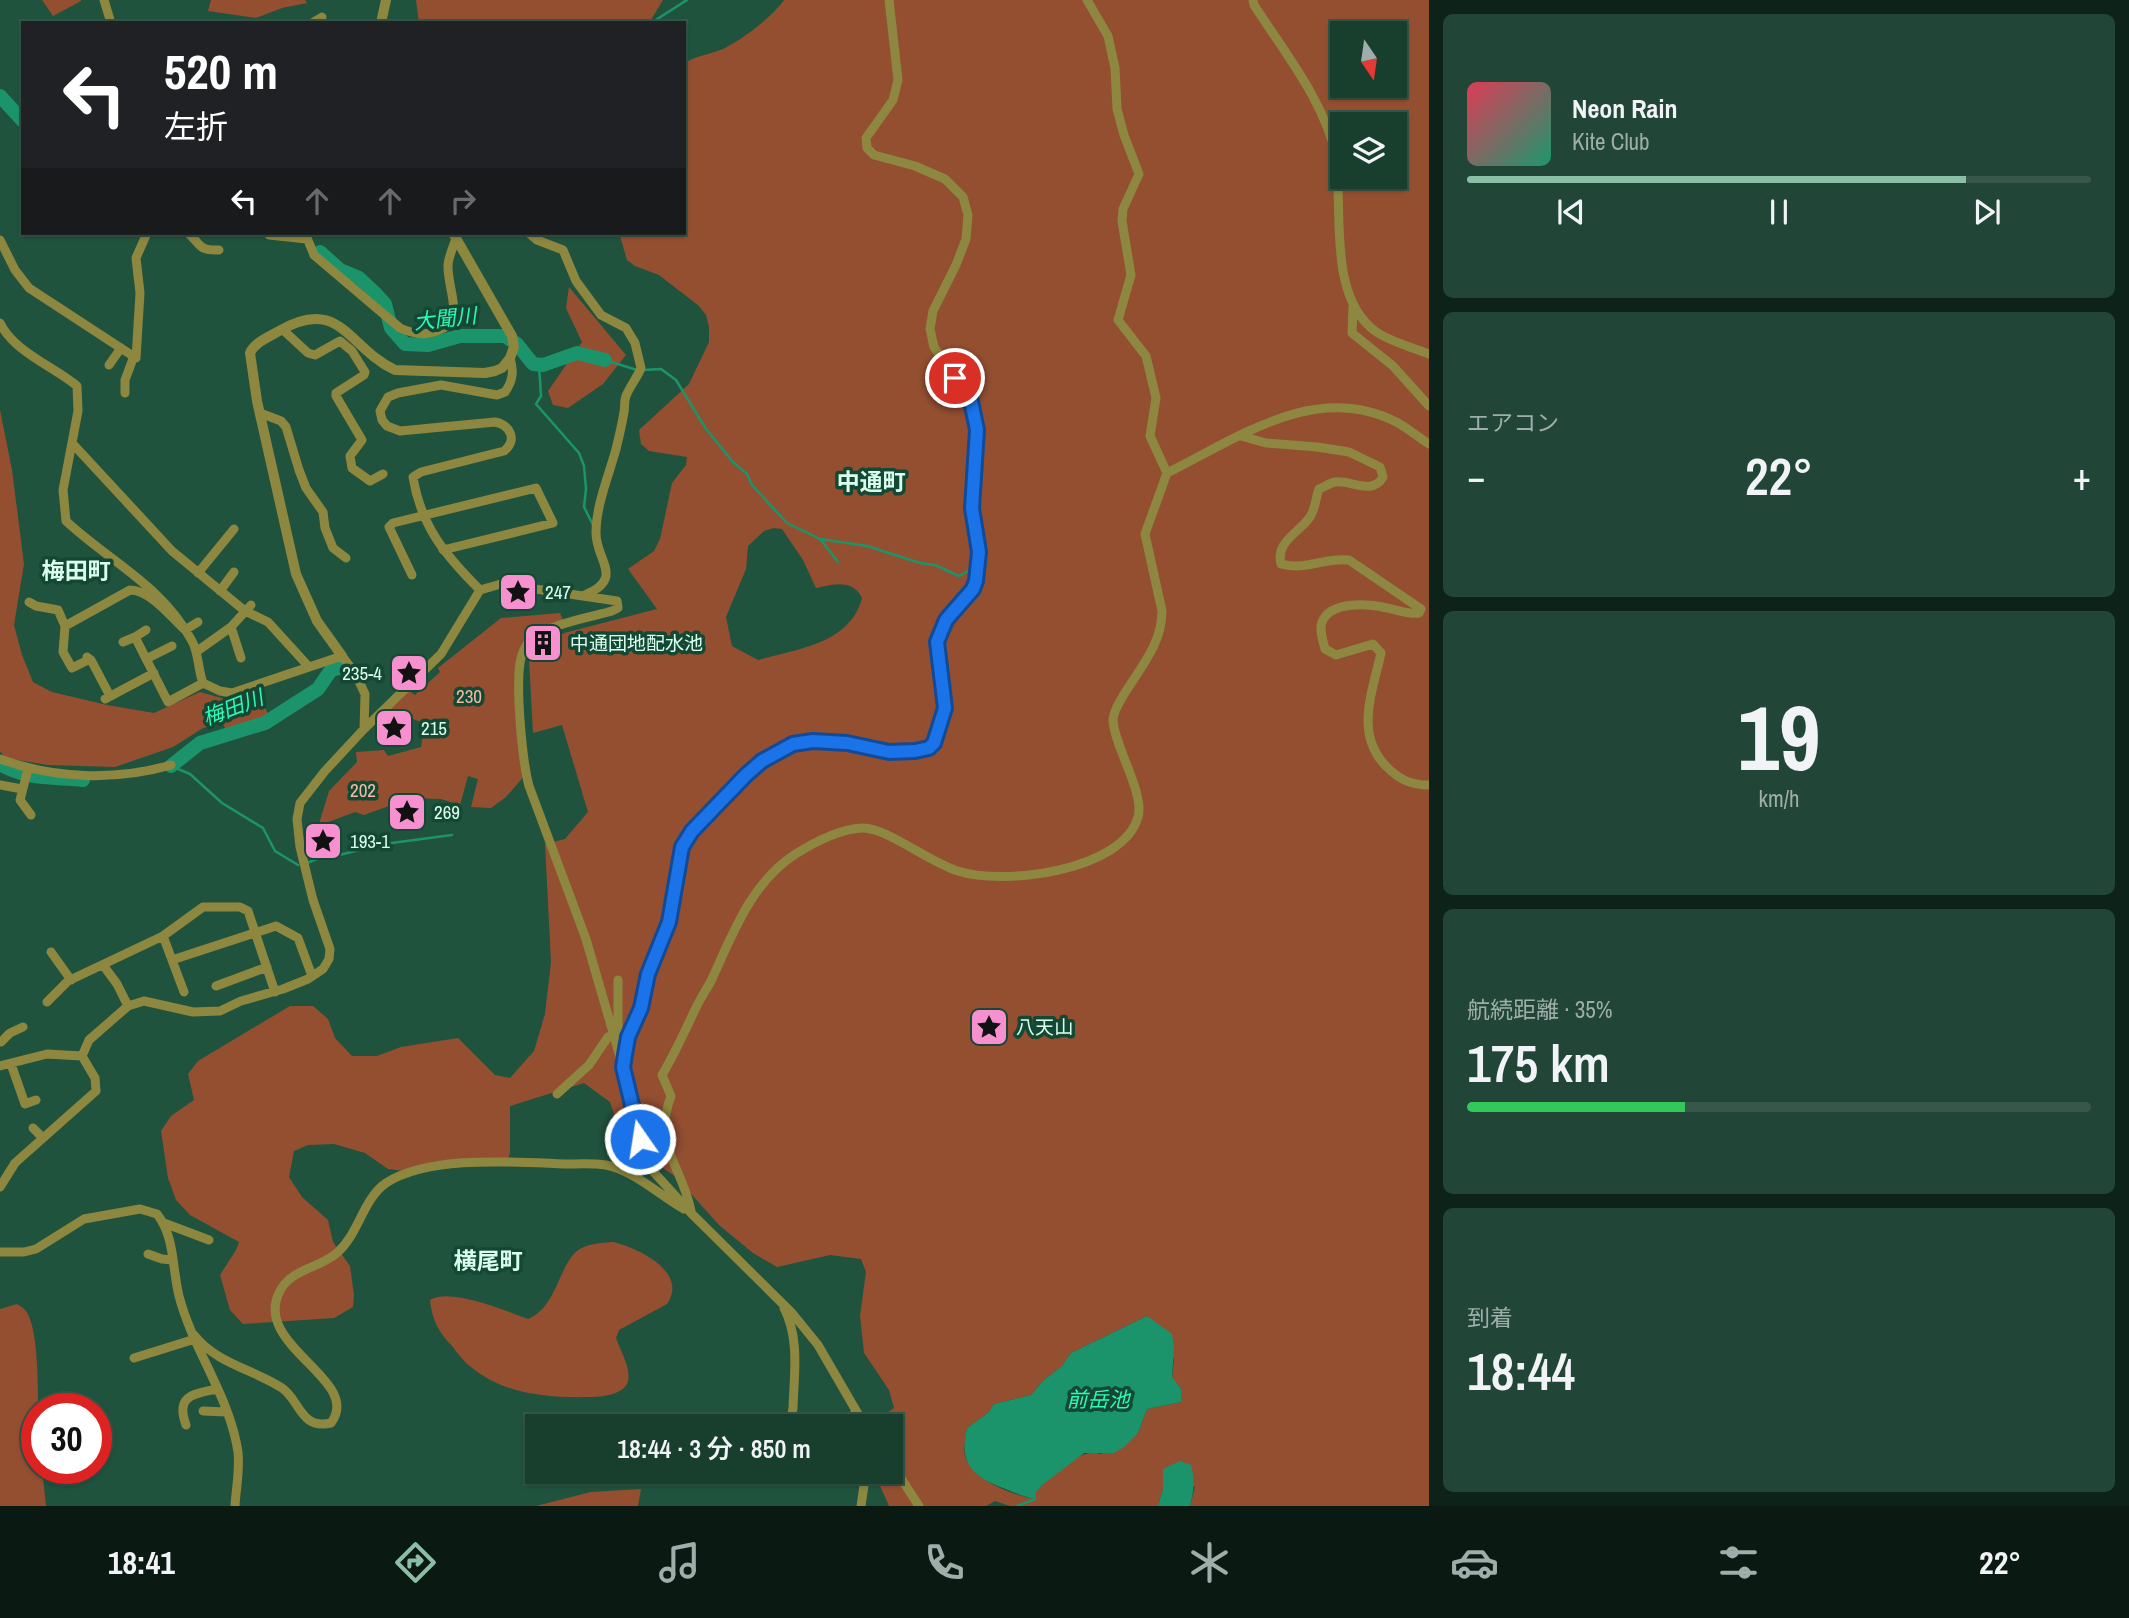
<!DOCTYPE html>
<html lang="ja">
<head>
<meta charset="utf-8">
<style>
	body { margin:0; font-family:"Archivo Narrow","Noto Sans JP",sans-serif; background:#214536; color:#f1f3f6; height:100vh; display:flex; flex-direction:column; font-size:26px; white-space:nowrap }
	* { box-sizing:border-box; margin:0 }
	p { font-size:23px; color:#9faeaa }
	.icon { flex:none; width:38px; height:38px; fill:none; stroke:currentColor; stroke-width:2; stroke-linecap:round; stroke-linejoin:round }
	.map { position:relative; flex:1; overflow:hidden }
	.sheet { display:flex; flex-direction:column; gap:14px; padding:14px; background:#0d2219; width:700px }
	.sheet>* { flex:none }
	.guide { position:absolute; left:21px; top:21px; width:665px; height:214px; border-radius:0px; box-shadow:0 2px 5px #0004,0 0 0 2px #36574a; background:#202124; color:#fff; overflow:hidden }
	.needle { width:46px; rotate:167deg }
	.fabs { position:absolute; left:1330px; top:21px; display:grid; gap:14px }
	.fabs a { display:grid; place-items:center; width:77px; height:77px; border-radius:0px; background:#183e2e; box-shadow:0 2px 5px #0004,0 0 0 2px #36574a; font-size:35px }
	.speed { position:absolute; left:21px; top:1393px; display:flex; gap:14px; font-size:35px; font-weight:700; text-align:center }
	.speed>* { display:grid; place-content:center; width:91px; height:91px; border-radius:50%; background:#183e2e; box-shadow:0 2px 5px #0004,0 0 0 2px #36574a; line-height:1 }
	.speed .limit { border:10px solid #d22; background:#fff; color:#111 }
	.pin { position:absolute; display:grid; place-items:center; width:60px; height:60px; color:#fff; margin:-30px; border:4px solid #fff; border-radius:50%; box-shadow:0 2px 7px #0007 }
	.me { position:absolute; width:77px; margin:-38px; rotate:347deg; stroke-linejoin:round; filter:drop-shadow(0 0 5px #0008) }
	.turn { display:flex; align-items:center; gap:24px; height:147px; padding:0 28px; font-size:32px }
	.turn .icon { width:91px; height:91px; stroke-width:2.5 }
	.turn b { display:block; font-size:49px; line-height:60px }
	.lanes { display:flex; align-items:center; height:66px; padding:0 28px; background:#0003; justify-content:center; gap:35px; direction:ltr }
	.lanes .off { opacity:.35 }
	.big { font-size:52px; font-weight:600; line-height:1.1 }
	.sheet .tile { flex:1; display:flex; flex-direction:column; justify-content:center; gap:10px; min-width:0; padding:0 24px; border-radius:10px; background:#214536 }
	.sheet .dial { align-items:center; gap:0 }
	.dial b { font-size:91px; line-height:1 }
	.song { display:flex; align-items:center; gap:21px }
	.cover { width:84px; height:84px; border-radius:10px; background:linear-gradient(135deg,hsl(350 70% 55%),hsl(160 70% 35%)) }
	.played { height:7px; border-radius:4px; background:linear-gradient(90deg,#8abfa5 80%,#36574a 80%) }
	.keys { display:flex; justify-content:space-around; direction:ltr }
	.heat { display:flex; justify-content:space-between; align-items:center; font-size:38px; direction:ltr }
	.charge { height:10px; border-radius:5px; background:linear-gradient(90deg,#34c759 35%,#36574a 0) }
	.trip { position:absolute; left:525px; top:1414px; width:378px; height:70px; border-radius:0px; background:#183e2e; box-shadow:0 2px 5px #0004,0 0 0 2px #36574a; font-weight:600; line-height:70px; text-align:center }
	.dock { display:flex; height:112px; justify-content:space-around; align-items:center; background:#0a1912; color:#9faeaa }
	.dock .icon { width:49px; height:49px }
	.dock .active { color:#8abfa5 }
	.dock b { font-size:32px; color:#f1f3f6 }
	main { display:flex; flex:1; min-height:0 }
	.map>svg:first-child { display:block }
	.green { fill:#944f31; fill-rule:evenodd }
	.water { fill:#1c946b }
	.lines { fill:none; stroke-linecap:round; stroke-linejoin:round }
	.stream { stroke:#1c946b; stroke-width:2.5 }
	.river { stroke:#1c946b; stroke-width:14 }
	.minor { stroke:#8e873f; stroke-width:9 }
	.tertiary { stroke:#8e873f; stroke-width:10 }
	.route-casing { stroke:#114b97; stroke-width:18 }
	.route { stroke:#1a73e8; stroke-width:12 }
	.labels { text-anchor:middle; stroke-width:7; stroke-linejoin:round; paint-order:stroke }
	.poi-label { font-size:19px; fill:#dbffed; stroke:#134834; text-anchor:start }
	.park-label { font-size:19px; fill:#f2bba4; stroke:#134834 }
	.water-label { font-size:21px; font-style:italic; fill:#2dfab6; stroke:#134834 }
	.quarter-label { font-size:23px; font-weight:bold; fill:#dbffed; stroke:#134834 }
</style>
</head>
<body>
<main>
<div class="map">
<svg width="1429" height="1506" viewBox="0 0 1429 1506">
	<rect width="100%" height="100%" fill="#20533e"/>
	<path class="green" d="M42,0h39v1l-28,15z
		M211,0h94l2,3 -25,5 -26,10 -48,-7z
		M416,0h247l-14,23h-230z
		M784,0h645v1506h-239l5,-19 -32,-18v20l-5,17h-148l-15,-5 -9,5h-97l-15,-34h17v-46h-17l6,-8 14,-10 -5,-18 -25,-37 -4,-37 6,-44 -5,-13 -31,-4 -53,12 -24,-14 -34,-28 -43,-48 -16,-11 -30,-4 -20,-60 -26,-19 -74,23v47l-3,9 -102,9 -17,-2 -23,-16 -31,-9 -26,1 -14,6 -5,26 13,20 26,23 5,22 17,24 4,29 -1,12 -19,11 -91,6 -13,-14 -10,-35 16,-25 3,-8 -49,-27 -14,-15 -8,-22 -7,-47 10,-15 23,-16 -6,-26 10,-13 92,-55h23l15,13 7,19 17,18h25l24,-9 57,-9 37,37 15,3 24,-27 11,-37 6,-52 -6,-118 20,-5 23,-27 -26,-87 -29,8 -4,-74 35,-26 93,-24 -29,-40 26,-18 6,-12 12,-56 14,-18 1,-8 -38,-6 -8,-7 -2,-14 50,-46 20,-42v-15l-3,-12 -7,-9 -40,-31 -24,-9 -8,-6 -8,-27h65v-169c13,-10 27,-9 41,-16 19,-10 47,-31 59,-48zM1342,33h53v53h-53zM1342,124h53v53h-53zM773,528l9,1 21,31 13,28c18,-4 37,-9 46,10 -12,46 -65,51 -104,62l-26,-14 -6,-29 20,-48 2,-23 16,-15zM1147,1316l27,43 -2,19 9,11v13l-34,7 -9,24 -37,21c-21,-7 -44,19 -60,32l-6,6v7c-23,-4 -63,-19 -70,-43 -2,-9 1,-19 2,-28l21,-15 6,-9 37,-9 13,-15 18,-14 9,-13z
		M569,287l57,68 -23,29 -35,24 -15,-3 -5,-14 34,-49 -16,-34z
		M0,410l12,60 12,94 -10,61 8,30 11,27 19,10 55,13 47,8 46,-21 32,9 20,-5 11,4 5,15 -42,15 -3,-6 -20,4 -30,19 -58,20 -67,-2 -43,-7 -5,-7z
		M560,613l5,12 -36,16 -9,22 6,111 -20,23 -15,11 -20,-1 7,-28 -10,-3 -8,29 -19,-6 -30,-1 -47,17 -9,-3 -32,12 -14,22 -9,1v-3l9,-1 6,-6 14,-46 28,-29 -1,-10 28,-2 4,6 33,-9 4,-23 -28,-12h-11l22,-22 7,5 25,-23 -2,-4 63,-50z
		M613,1242c25,6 76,30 54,62l-48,26 -3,8c4,12 17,33 11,46 -7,12 -28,13 -39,13 -41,1 -85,-3 -117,-30 -7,-5 -13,-13 -18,-20 -14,-14 -21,-27 -23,-47 20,-13 76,11 98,19 30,-12 31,-58 52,-70 10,-6 22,-6 33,-7z
		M17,1304c3,2 7,4 9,7 17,24 11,125 11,157h5l4,38h-46v-197z
		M641,1489l-3,17h-102l55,-14z"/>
	<path class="water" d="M1147,1316l25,18 2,14 -2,29 9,12v13l-34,7 -9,24 -14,14 -10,6h-30l-43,33 -5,6 -1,7c-11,-2 -22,-7 -32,-11 -32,-12 -44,-25 -36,-60l21,-15 6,-9 37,-9 13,-15 18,-14 9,-13z
		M1180,1461l11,4c4,16 3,25 -1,41h-32l5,-17v-20z"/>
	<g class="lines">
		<path class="stream" d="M651,23l36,-23
			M605,360l32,10
			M539,365l2,31 -5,8 43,49 5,13 2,23 -2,18 9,18
			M643,370l18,-1 15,11 30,49 27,33 14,12 5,11 35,38 33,16 47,7 53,17 15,2 24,11 11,-6
			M821,540l17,22
			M171,766l19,8 32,29 41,25 12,23 23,14
			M307,863l17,-7 7,1 53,-13 68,-9
			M1017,1506l18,-7"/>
		<path class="river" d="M0,96l23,25
			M320,252l20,18 19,8 16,15 10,11 6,24 14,16 23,1 32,-9h45l12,8 16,20 10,1 34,-12 28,7
			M0,764c26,16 53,13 83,16
			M171,766l29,-23 65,-20 53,-34 13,-19 12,-3"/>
		<path class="minor" d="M104,0l7,23
			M1087,0l21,36 7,32 2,41 7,26 15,39 -16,35 -1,12 9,54 -13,45 28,36 10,42 -6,38 17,37
			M1253,0l1,5c31,48 71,97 83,154 2,11 1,22 1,32 2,45 -3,110 37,140 15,11 37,16 54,23
			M312,23l10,-6
			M188,233c14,12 10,18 31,17
			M305,233l9,22 86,73c20,9 33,7 51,-4 7,-21 -3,-37 -3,-58 0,-8 5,-19 8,-27
			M529,233l8,7 26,10 13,31 25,34 25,13 9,15 6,25c-4,10 -11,18 -15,28 -2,5 -1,11 -2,16 -2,12 -5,25 -8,37 -7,26 -20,56 -20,84 0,28 29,45 -11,62
			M269,235l38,4
			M0,240l15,30 14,18 107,70 4,-65 -4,-35 11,-25
			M1353,307l-1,26 41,33 36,40
			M0,323c14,29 53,43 77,63l1,25 -15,79 3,31c44,41 97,65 126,120 7,13 6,29 11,42l17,8 12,2 110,-37 13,17 10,21 -1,35
			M282,329l26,24 7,2 25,-14 12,10 13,21 -1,3 -28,18v3l26,44 -12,16 2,12 18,13 13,-7
			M109,365l12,-17
			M125,393v-13l9,-24
			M260,413l21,8 5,6 13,43 7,18 17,24 2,16 8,20 13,10
			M1241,436l25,7 51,4 32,5 31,15 3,10c-11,19 -31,3 -48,5 -5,1 -11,5 -16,7 -4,10 -3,19 -9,28 -10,15 -35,25 -29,47 24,7 44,-7 68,-4l72,49 -2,4c-10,2 -21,-3 -32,-5 -18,-4 -56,-8 -65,14 -3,9 1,18 3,27l11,6 37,-11 8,9c-9,41 -28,84 9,117 12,11 23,15 39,15
			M72,443l100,108 73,60 23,11 41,45
			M198,573l36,-44
			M412,575l-23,-48 4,-4 143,-35 17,35 -110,27
			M480,590c-34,-34 -59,-63 -67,-113l8,-5 83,-21c14,-11 6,-26 -9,-29l-95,9 -13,-5 -5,-6 -2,-9 8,-14 10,-4 43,-8 56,10 8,-3c8,-11 9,-21 5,-34
			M220,591l14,-19
			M29,602l7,4 22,4 7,16
			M231,627l10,31
			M146,630l-11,7 33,65 35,-19
			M123,642l12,-5
			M196,652l35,-25 20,-22
			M87,657l4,3 19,36
			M146,659l26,-13
			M88,660l-16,8 -9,-16 2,-26 65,-36c20,0 41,27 55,40l13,-8
			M105,699l49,-26
			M0,759c54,20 116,22 171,6
			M28,769l-8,31 11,15
			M0,785l22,4
			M51,952l20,28
			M172,960l104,-34 22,12 14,38
			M103,965l14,19 11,22
			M216,986l51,-19
			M184,992l-21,-56 40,-29h37l8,4 27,81
			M47,1002l21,-21 95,-45
			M1,1042l9,-9 13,-6
			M82,1056l7,-16 39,-34 16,-5 49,11 27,-1 21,-10 42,-12 25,-10 15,-10 6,-10 1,-10 -17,-49 -13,-53 -3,-28 3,-16 25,-32 39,-42 77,-75 39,-64 21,-6 116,17 1,7 -6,3c-25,7 -60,12 -81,29 -6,5 -10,15 -11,23 -4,27 2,97 9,123l57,153 37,128 21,92 6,9 41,45 101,100 26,32 47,81
			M623,1062l5,-25 13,-29 7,-34 21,-52 13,-75 10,-16 54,-57 31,-22 16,-8 20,-3 34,2 42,9 26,-1 14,-3 5,-5 8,-21 3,-24 -8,-56 9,-22 21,-22 9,-17 3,-36 -7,-37 5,-78 -6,-29 -37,-54 -4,-18 3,-18 23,-46 10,-26 2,-24 -5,-18 -18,-18 -30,-13 -41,-11 -7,-7 -1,-10 27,-38 5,-20 -9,-80
			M11,1064l14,40 11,-4
			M0,1066l47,-12 35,2
			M557,1094l32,-29 19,-28 5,-2 5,-5v-50
			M33,1128l10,10
			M0,1187l15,-24 81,-72 -1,-13 -13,-22
			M691,1211c-9,-46 -39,-65 -20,-115l-9,-21c12,-20 21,-40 31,-61 5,-12 12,-22 18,-33 21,-45 39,-97 83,-126 19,-12 46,-26 68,-27 24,-1 68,35 96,43 45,15 165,0 180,-54 7,-24 -24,-71 -25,-97 0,-8 6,-17 10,-24 16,-27 39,-51 39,-85l-17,-77 22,-61c71,-35 150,-93 231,-50 11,6 21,15 31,21
			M164,1223l45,17
			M0,1252h24l12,-3 48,-30 56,-10 17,5c18,23 15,54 22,82 14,54 51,101 59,156 2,18 -2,36 -3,54
			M148,1254l14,5 11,1
			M194,1335c23,29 59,34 88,53 18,12 18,42 49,35 33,-44 -83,-78 -50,-134 13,-21 40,-21 57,-37 21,-19 25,-53 48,-69 43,-28 128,-21 178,-19 13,0 29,-1 42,1 29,6 53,30 78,44
			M134,1358l61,-19
			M203,1411l24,1
			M186,1425c-11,-30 8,-31 31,-36
			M778,1426l14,-12 1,-6c1,-34 7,-69 -9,-100
			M854,1426l1,-15
			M891,1463l28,43
			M861,1506l5,-34"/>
		<path class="tertiary" d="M381,23l5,-23
			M342,656l-25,-35 -21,-47 -39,-173 -7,-48c5,-11 19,-16 29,-22 61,-36 69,17 116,39l90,3 10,-2 7,-3 8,-10 4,-11 -2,-11 -59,-103"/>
	</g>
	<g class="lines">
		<defs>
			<path id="route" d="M640,1139l-17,-72 5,-30 13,-29 7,-34 21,-52 13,-75 10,-16 54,-56 16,-14 31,-17 20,-3 34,2 42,9 26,-1 14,-3 5,-5 11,-35 -8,-66 9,-22 27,-31 3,-8 3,-29 -7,-44 5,-78 -6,-29 -16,-23"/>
		</defs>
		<use href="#route" class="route-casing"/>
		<use href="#route" class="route"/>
	</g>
	<defs>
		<symbol id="sight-square" viewBox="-11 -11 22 22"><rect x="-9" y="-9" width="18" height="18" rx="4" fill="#f790ce" stroke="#134834"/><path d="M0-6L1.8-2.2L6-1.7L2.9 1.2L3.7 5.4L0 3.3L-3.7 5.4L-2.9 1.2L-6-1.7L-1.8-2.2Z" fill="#111"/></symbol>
		<symbol id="building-square" viewBox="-11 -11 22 22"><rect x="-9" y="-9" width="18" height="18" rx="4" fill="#f790ce" stroke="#134834"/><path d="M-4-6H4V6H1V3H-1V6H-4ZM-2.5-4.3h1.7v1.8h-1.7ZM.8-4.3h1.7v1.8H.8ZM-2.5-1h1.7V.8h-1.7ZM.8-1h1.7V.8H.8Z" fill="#111"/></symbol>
	</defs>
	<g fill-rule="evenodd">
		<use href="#sight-square" x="496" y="570" width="44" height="44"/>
		<use href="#building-square" x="521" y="621" width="44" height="44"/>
		<use href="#sight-square" x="387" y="651" width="44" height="44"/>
		<use href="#sight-square" x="372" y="706" width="44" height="44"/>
		<use href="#sight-square" x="385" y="790" width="44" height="44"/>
		<use href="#sight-square" x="301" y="819" width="44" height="44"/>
		<use href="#sight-square" x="967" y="1005" width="44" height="44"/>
	</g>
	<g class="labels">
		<g class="poi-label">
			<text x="545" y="599">247</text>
			<text x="570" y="650">中通団地配水池</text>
			<text x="382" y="680" text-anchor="end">235-4</text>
			<text x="421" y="735">215</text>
			<text x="434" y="819">269</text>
			<text x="350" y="848">193-1</text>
			<text x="1016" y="1034">八天山</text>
		</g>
		<g class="park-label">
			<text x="469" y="703">230</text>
			<text x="363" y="797">202</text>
		</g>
		<g class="water-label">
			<text transform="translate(445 319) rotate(-6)" y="7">大聞川</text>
			<text transform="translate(233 708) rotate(-21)" y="7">梅田川</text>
			<text x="1098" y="1407">前岳池</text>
		</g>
		<g class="quarter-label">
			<text x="871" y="490">中通町</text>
			<text x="76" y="579">梅田町</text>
			<text x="488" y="1269">横尾町</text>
		</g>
	</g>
</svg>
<div class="fabs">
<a><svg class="needle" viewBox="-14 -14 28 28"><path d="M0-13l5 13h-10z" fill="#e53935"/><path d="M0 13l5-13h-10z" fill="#9faeaa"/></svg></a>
<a><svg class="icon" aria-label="layers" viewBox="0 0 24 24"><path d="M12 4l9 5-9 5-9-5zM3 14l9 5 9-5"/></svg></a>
</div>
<div class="speed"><div class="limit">30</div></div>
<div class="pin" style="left:955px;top:378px;background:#d93025"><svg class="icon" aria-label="arrive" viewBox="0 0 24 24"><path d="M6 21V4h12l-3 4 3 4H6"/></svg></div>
<svg class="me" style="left:640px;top:1139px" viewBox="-20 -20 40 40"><circle r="17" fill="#1a73e8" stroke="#fff" stroke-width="3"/><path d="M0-11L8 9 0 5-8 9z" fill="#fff"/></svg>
<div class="trip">18:44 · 3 分 · 850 m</div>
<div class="guide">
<div class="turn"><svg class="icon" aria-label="left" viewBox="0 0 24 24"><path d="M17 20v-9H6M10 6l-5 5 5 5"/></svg><div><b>520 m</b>左折</div></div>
<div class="lanes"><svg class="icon" aria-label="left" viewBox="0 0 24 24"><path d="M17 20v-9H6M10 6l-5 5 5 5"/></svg><svg class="icon off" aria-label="ahead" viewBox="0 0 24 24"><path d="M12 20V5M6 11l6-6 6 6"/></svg><svg class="icon off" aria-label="ahead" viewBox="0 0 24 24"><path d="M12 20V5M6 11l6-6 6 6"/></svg><svg class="icon off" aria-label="right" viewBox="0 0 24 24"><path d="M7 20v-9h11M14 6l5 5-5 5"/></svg></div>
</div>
</div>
<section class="sheet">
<div class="tile">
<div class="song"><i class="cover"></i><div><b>Neon Rain</b><p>Kite Club</p></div></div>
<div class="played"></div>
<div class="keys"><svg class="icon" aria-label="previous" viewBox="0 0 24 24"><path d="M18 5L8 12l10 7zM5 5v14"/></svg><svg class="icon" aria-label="pause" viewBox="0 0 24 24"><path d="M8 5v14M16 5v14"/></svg><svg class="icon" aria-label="next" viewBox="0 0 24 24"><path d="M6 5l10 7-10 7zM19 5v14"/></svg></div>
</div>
<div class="tile"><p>エアコン</p>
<div class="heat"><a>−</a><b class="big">22°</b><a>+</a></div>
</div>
<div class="tile dial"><b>19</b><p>km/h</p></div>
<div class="tile"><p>航続距離 · 35%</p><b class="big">175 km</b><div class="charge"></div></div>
<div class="tile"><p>到着</p><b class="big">18:44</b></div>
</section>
</main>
<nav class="dock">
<b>18:41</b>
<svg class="icon active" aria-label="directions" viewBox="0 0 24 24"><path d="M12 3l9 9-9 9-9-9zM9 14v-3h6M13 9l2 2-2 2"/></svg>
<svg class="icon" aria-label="music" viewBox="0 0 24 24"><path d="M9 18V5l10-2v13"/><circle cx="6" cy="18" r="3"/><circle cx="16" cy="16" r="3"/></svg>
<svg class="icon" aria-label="phone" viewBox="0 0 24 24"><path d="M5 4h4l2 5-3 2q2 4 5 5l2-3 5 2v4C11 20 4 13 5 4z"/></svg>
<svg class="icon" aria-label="climate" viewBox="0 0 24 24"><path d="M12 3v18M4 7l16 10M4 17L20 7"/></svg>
<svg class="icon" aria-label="car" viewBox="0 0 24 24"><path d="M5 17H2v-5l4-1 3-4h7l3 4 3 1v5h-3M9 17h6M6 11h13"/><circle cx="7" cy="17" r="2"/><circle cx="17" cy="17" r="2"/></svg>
<svg class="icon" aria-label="filters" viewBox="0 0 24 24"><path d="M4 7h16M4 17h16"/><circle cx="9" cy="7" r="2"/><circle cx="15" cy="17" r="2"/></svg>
<b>22°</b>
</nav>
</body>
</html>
